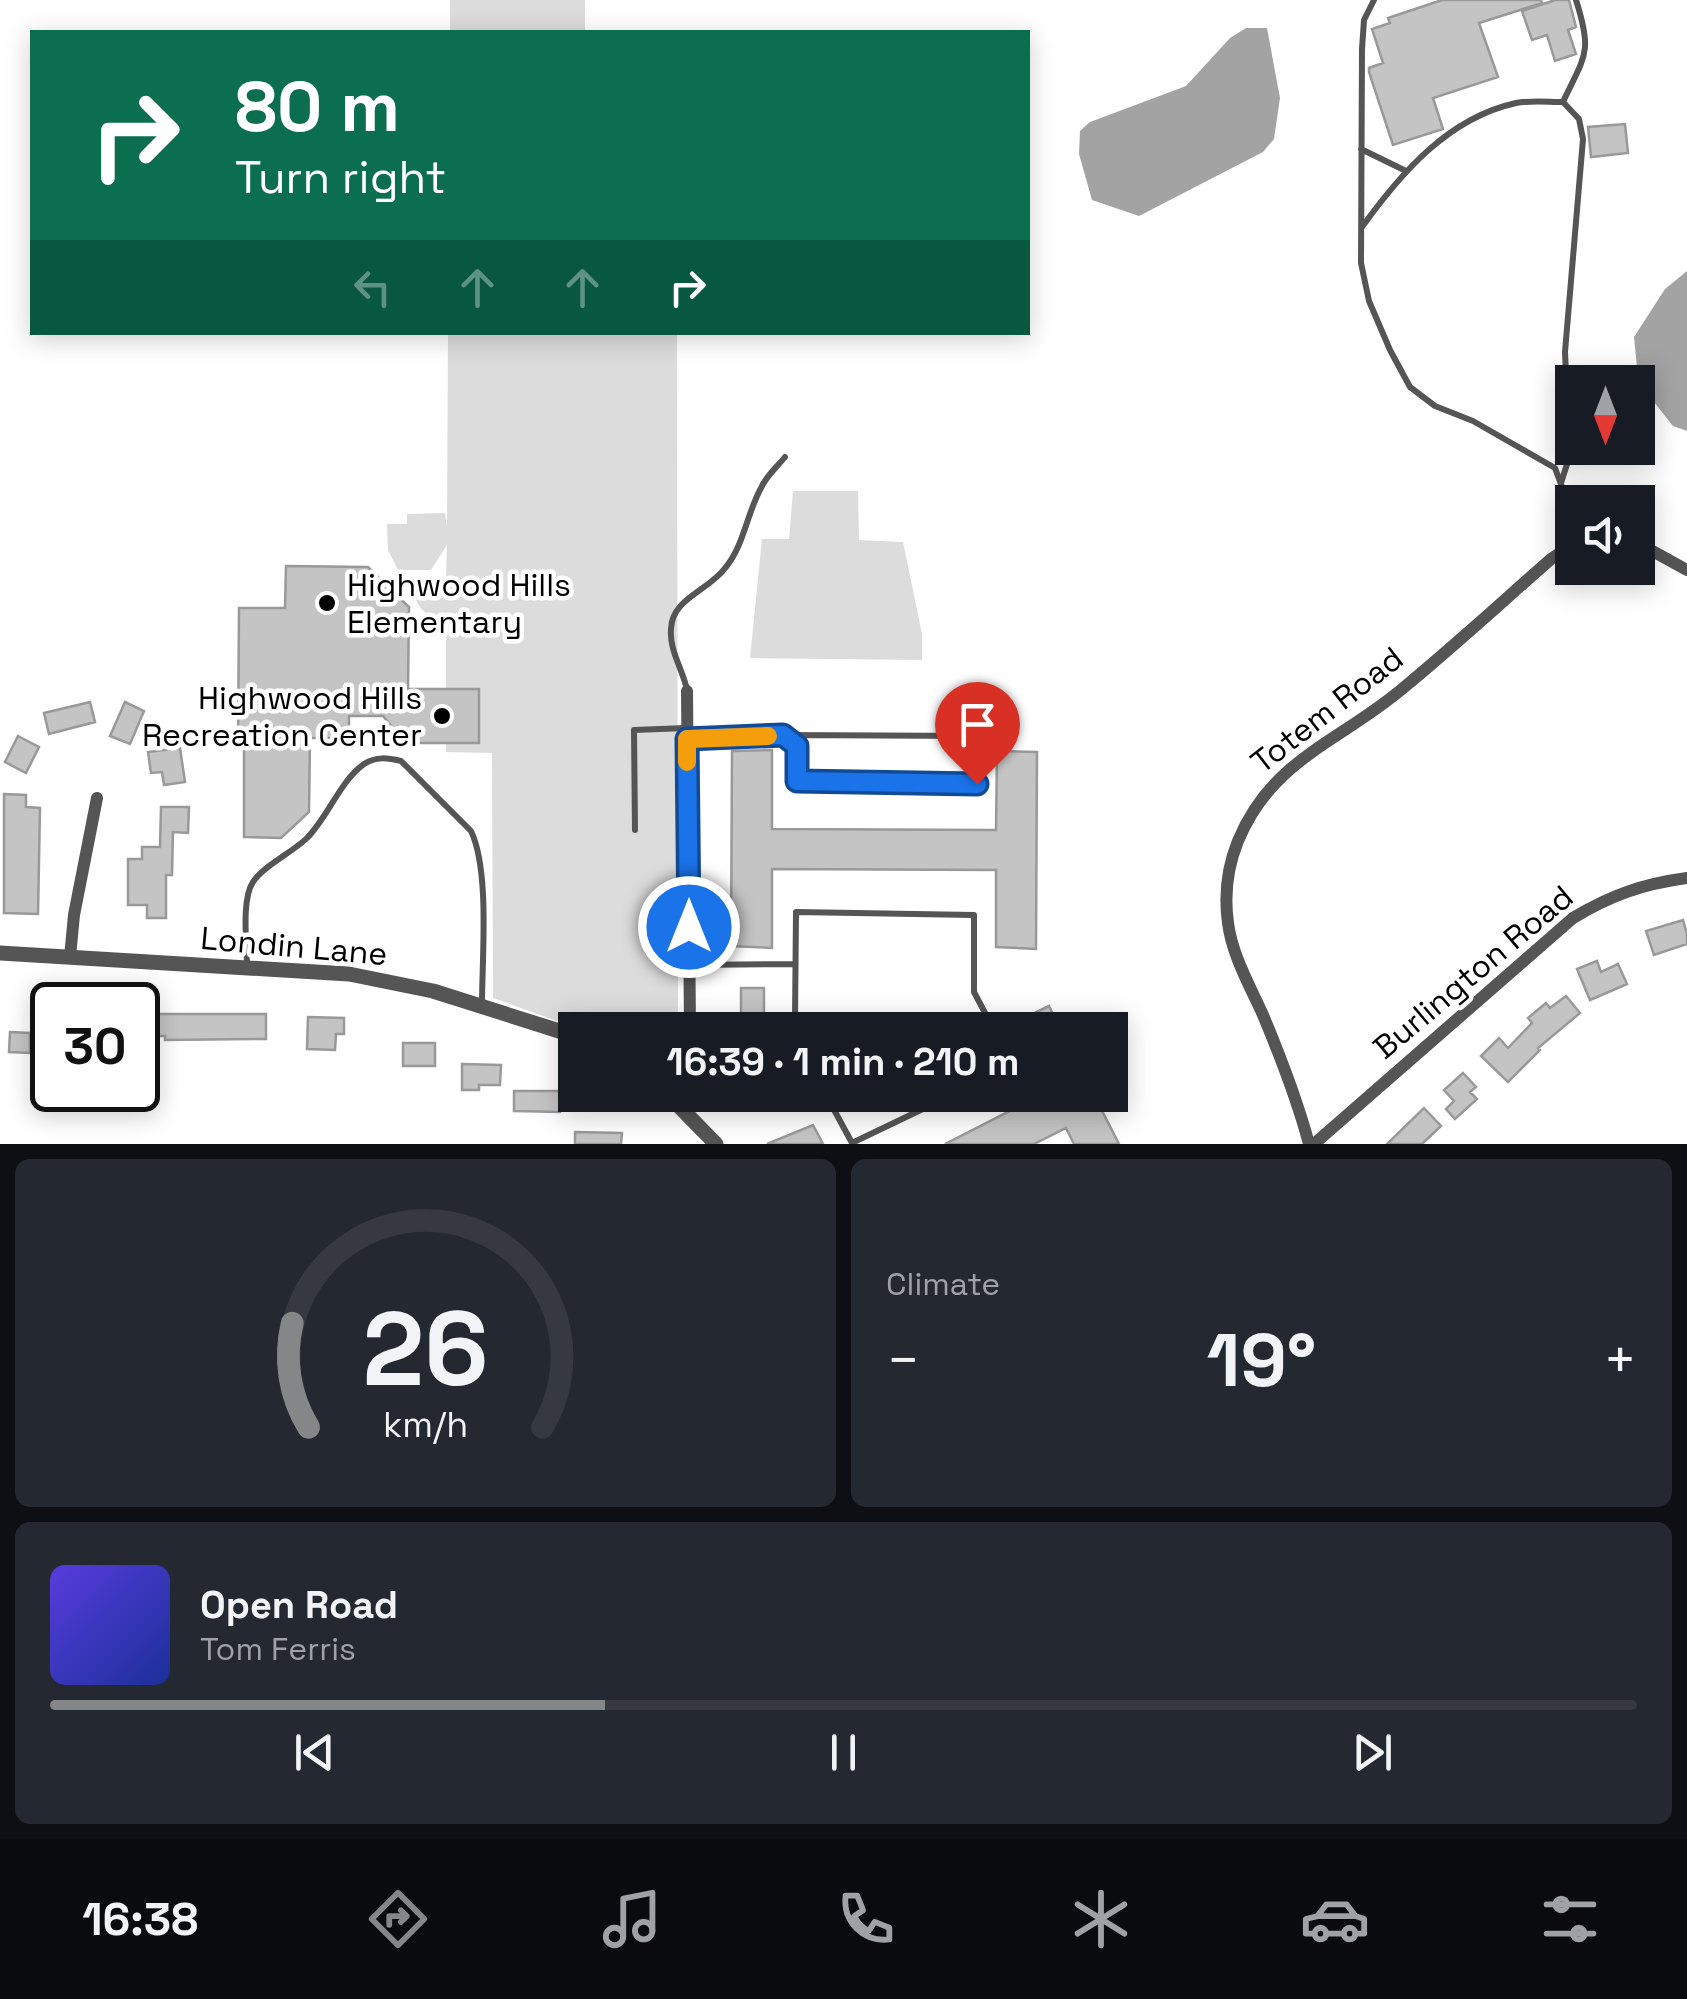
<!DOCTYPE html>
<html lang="en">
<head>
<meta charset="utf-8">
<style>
	body { margin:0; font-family:"Space Grotesk",sans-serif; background:#242831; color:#f1f3f6; height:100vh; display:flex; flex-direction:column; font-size:38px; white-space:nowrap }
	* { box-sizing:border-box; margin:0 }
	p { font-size:32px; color:#9ea1a6 }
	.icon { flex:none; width:55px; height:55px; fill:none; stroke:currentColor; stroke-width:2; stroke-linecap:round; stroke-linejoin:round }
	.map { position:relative; height:1144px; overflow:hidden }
	.side { display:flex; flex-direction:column; gap:15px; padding:15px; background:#0d0f14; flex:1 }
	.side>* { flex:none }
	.guide { position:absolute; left:30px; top:30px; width:1000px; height:305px; border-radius:0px; box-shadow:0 5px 25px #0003; background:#0b6e4f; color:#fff; overflow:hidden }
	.needle { width:65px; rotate:180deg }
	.buttons { position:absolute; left:1555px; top:365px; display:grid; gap:20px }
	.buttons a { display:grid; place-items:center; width:100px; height:100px; border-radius:0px; background:#171b24; box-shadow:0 5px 25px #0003; font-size:50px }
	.speed { position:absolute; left:30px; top:982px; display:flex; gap:20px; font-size:50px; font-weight:700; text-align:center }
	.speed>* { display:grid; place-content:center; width:130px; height:130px; border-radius:50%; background:#171b24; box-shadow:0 5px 25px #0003; line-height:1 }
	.speed .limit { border:5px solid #111; border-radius:15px; background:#fff; color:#111 }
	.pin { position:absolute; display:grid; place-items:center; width:85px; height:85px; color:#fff; margin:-102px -42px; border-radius:50% 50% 50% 0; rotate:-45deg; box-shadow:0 0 10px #0007 }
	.pin .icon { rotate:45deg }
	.me { position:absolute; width:110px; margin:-55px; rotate:0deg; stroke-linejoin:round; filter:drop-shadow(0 0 8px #0008) }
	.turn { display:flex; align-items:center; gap:35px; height:210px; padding:0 40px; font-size:45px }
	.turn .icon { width:130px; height:130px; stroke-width:2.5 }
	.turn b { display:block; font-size:70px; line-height:85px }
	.lanes { display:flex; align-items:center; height:95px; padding:0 40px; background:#0003; justify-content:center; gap:50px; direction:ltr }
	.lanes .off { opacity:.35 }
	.big { font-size:75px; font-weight:600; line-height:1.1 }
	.side .tile { flex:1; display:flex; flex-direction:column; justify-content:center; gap:15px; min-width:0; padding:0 35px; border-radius:15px; background:#242831 }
	.side .dial { align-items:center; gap:0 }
	.dial svg { height:260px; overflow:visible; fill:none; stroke:#363941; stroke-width:7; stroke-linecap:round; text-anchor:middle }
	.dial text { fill:#f1f3f6; stroke:none }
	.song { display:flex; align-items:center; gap:30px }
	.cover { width:120px; height:120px; border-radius:15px; background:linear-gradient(135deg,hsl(250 70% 55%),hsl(230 70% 35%)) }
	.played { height:10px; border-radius:5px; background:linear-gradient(90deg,#858687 35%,#363941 35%) }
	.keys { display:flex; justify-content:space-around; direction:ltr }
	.heat { display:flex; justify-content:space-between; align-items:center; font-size:55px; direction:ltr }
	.side .tiles { flex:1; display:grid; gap:15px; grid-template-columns:1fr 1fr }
	.tile:last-child { grid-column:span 2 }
	.trip { position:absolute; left:558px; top:1012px; width:570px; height:100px; border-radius:0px; background:#171b24; box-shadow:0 5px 25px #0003; font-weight:600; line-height:100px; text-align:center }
	.menu { display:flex; height:160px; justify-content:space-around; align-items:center; background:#090b0e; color:#9ea1a6 }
	.menu .icon { width:70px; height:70px }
	.menu .on { color:#858687 }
	.menu b { font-size:45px; color:#f1f3f6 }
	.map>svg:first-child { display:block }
	.green { fill:#dcdcdc }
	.water { fill:#a3a3a3 }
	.building { fill:#c4c4c4; stroke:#999; stroke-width:2.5 }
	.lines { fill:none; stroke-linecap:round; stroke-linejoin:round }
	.service { stroke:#555; stroke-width:6 }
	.minor { stroke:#555; stroke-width:12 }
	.tertiary { stroke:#555; stroke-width:15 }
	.route-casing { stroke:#114b97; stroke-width:25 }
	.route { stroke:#1a73e8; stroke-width:18 }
	.slow { stroke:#f59e0b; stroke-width:18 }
	.poi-dot { fill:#000; stroke:#fff; stroke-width:4 }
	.labels { text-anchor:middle; stroke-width:9; stroke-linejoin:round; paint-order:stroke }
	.poi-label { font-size:32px; fill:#000; stroke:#fff; text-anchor:start }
	.street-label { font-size:32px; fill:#000; stroke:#fff }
</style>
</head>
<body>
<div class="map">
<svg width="1687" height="1144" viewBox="0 0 1687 1144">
	<rect width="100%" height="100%" fill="#fff"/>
	<path class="green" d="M450,0h135v32h-135z
		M448,333h229l1,697h-96l-89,-32 -1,-245 -46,-1v-129l-9,-1c-6,-5 -16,-12 -19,-18 -15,-25 12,-27 28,-27l1,-32 -16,25h-33l-10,-20 -1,-26h20v-10l38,-1 2,15z
		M793,491h65l1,49 44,2 19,92v26l-172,-2 12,-119h27z"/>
	<path class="water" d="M1246,28h21l13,70 -6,41 -11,13 -124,64 -47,-16 -13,-46 1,-23 10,-9 96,-36 44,-48z
		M1687,271v160l-14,-5 -31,-39 -5,-20 -3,-30 31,-48z"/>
	<path class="building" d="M1442,0h99l1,3 -63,20 19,54 -65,21 10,31 -50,16 -24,-73v-4l14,-5 -11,-34 18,-6 -2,-5z
		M1555,0h14l7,27 -8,3 8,24 -21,7 -8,-26 -15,5 -10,-29z
		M1625,124l3,29 -37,4 -3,-30z
		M286,566l82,1 4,4 37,36 -1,82h71v54h-74l-22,-27h-34v22h-39l-1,74 -28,26 -37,-1v-89h-6l1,-140h46z
		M90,702l5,20 -46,12 -5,-21z
		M125,702l19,9 -14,33 -20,-8z
		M18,736l21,11 -13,26 -21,-11z
		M180,748l5,34 -21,3 -2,-13 -11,1 -3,-21z
		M772,750v79l224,1 1,-79 40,1 -1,197 -40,-2v-77l-224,-1v79l-41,-2 1,-195z
		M4,794l22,1v12l14,1 -2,106 -34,-1z
		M161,807h28l-1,26 -15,-1 -1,43h-6v43h-19v-13h-19v-46h14v-12h18z
		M1683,920l4,14v10l-33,11 -8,-24z
		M1597,961l4,11 17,-8 9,20 -37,16 -13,-31z
		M741,988h23v33h-23z
		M1566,996l14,17 -42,35 2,2 -32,32 -27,-26 18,-18 9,10 24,-25 -4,-5 18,-15 4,5z
		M1049,1006l12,24h-60v-1z
		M149,1014h117v25l-101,1v-4h-17z
		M308,1017l36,1v16h-8l-1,16 -28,-1z
		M10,1032l20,1v20l-21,-1z
		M403,1043h32v23h-32z
		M462,1064l39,1 -1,20h-21v5h-17z
		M1463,1073l13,14 -6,5 7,7 -22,20 -9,-10 8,-8 -10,-11z
		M514,1091h46v21l-46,-1z
		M765,1095h37l-30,14z
		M1041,1095h53l25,49h-45l-8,-16 -32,16h-89z
		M1424,1108l17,18 -19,18h-35z
		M813,1125l10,19h-56z
		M575,1132l47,1 -1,11h-46z"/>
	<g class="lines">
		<path class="service" d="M1374,0l-10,20 -2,29 -1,214 8,38 21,49 20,37 25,19 38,15 82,47 17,46
			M1563,102c22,-47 30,-49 13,-102
			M1361,149l45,22
			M1362,227c39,-54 86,-109 154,-124 15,-3 32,-1 47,-1l16,17 4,20 -18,213 4,92 -1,17 -7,22
			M687,690c-4,-20 -18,-40 -16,-61 1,-31 38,-38 55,-62 18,-22 21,-54 35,-79 5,-12 16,-21 24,-31
			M688,739l95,-4 14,11v35l180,3 1,-48 -195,-1
			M635,830l-1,-100 52,-2
			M690,965l105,-1
			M247,967c0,-22 -6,-67 6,-85 9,-15 40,-30 54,-44 21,-21 33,-57 57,-74 12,-8 24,-6 37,-3l70,70c19,40 11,127 11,173
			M798,1030l-3,-10 1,-108 178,3v77l20,38
			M826,1095l26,48 100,-48"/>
		<path class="minor" d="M1638,543l49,27
			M687,691l3,339
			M70,957l4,-42 23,-117
			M1309,1144c-12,-45 -28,-86 -46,-129 -13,-29 -31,-60 -35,-92 -4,-29 -1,-55 10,-82 34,-82 101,-99 164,-152 51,-42 100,-87 149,-130l21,-14
			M1314,1144l259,-226c38,-23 70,-34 114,-40"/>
		<path class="tertiary" d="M0,953l349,21 84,17 142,45
			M668,1095l48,49"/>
	</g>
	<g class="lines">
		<defs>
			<path id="route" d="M689,927l-2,-188 96,-4 14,11v35l180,3"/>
		</defs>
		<use href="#route" class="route-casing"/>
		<use href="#route" class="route"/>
		<path class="slow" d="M687,762v-23l81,-3"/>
	</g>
	<g class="poi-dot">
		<circle cx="327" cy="603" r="10"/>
		<circle cx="442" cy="716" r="10"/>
	</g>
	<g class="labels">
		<g class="poi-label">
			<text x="347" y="596">Highwood Hills<tspan x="347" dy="37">Elementary</tspan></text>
			<text x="422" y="709" text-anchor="end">Highwood Hills<tspan x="422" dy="37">Recreation Center</tspan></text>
		</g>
		<g class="street-label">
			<text transform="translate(1327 710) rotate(-38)" y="11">Totem Road</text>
			<text transform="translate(294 946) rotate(5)" y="11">Londin Lane</text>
			<text transform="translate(1473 972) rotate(-40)" y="11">Burlington Road</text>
		</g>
	</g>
</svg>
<div class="buttons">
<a><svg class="needle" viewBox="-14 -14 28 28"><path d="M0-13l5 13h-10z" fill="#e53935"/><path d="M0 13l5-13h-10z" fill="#9ea1a6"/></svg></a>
<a><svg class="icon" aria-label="sound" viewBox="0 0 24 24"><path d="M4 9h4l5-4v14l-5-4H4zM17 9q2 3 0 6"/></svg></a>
</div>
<div class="speed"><div class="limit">30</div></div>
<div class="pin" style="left:977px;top:784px;background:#d93025"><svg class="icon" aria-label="arrive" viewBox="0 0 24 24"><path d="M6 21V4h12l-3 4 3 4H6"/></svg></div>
<svg class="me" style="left:689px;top:927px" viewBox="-20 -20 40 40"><circle r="17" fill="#1a73e8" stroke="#fff" stroke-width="3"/><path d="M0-11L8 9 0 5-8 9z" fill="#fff"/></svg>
<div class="trip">16:39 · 1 min · 210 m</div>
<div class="guide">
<div class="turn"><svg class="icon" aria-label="right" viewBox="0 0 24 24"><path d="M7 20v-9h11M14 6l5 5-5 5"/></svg><div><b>80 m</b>Turn right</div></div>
<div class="lanes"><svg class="icon off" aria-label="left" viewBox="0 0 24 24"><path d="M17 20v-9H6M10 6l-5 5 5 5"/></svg><svg class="icon off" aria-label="ahead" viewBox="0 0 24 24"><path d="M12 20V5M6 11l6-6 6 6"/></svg><svg class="icon off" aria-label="ahead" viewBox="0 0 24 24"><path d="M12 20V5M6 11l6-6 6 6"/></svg><svg class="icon" aria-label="right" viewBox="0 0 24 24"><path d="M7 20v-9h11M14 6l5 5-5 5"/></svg></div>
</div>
</div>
<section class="side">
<div class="tiles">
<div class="tile dial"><svg viewBox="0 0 100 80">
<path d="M14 69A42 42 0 1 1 86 69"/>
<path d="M14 69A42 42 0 0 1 9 37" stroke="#858687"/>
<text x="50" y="56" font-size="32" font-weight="700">26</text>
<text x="50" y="72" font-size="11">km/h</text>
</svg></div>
<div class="tile"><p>Climate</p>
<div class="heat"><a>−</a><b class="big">19°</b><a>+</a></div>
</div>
<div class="tile">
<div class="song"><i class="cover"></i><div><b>Open Road</b><p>Tom Ferris</p></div></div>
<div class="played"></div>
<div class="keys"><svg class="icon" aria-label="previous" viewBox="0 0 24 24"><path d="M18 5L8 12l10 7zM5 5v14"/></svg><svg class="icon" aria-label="pause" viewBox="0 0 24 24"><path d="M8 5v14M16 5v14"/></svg><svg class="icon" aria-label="next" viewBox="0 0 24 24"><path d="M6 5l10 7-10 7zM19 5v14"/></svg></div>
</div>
</div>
</section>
<nav class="menu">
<b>16:38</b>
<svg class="icon on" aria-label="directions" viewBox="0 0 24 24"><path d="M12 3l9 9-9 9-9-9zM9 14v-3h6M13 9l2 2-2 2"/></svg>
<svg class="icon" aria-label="music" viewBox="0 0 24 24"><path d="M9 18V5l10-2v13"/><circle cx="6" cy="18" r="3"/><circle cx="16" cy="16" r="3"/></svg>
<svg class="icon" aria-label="phone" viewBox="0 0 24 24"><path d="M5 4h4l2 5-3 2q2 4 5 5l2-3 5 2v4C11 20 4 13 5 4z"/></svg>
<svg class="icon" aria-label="climate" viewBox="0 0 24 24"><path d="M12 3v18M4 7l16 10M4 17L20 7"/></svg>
<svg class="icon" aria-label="car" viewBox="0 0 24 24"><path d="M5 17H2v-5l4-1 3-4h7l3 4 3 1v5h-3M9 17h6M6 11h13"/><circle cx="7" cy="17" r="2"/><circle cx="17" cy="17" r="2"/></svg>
<svg class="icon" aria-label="filters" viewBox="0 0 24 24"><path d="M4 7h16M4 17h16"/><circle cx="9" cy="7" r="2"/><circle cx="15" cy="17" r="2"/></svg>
</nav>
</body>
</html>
